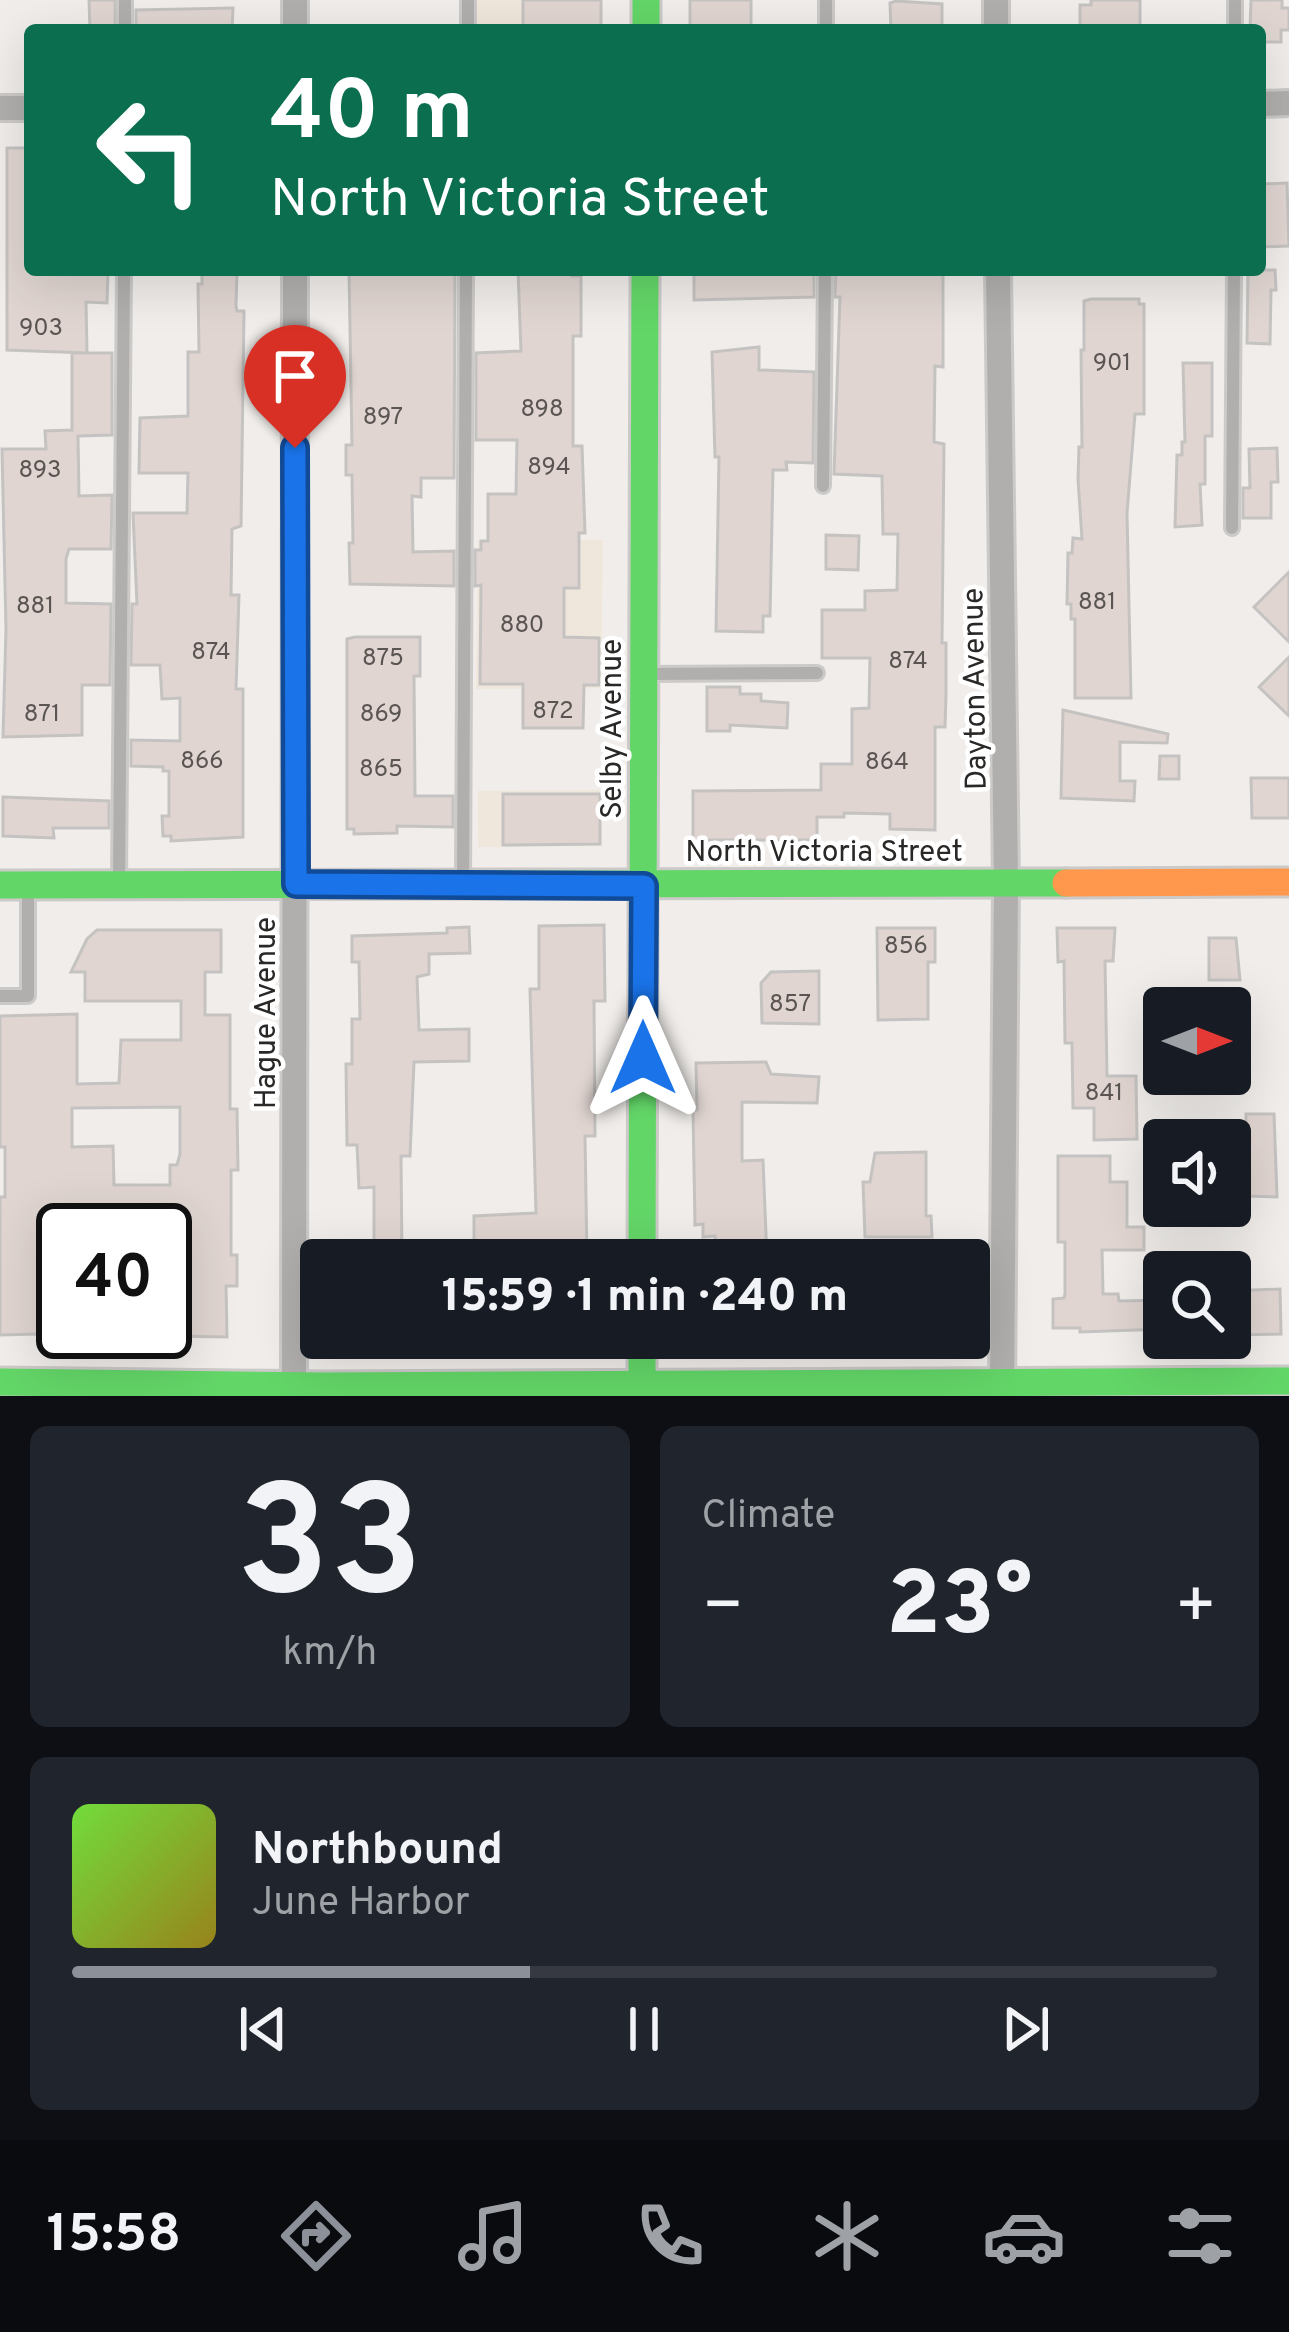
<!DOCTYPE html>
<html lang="en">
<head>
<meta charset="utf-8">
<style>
	body { margin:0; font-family:Overpass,sans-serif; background:#20242c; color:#f1f3f6; height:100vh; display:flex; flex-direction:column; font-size:45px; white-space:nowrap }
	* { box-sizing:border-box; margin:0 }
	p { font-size:39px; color:#9ea1a6 }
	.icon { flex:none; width:66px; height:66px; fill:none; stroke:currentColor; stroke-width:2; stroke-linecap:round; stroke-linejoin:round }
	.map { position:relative; height:1396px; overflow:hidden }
	.details { display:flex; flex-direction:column; gap:30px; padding:30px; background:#0d0f14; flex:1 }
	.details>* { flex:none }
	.top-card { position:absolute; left:24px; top:24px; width:1242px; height:252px; border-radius:12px; box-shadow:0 12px 48px #0002; background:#0b6e4f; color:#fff; overflow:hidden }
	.needle { width:78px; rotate:90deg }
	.buttons { position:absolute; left:1143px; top:987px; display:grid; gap:24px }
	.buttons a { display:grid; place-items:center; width:108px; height:108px; border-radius:12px; background:#171b24; box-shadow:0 12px 48px #0002; font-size:60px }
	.speed { position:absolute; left:36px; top:1203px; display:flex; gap:24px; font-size:60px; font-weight:700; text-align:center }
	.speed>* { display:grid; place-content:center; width:156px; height:156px; border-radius:50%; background:#171b24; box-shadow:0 12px 48px #0002; line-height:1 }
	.speed .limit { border:6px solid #111; border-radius:18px; background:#fff; color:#111 }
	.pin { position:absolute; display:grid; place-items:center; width:102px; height:102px; color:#fff; margin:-123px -51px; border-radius:50% 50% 50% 0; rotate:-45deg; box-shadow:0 0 12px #0007 }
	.pin .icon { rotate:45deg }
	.me { position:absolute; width:132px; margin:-66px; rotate:0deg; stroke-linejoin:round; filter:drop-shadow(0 0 9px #0008) }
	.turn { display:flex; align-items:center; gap:42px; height:252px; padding:0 48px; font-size:54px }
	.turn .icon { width:156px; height:156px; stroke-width:2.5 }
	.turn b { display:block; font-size:84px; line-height:102px }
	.big { font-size:90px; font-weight:800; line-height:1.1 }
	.details .card { flex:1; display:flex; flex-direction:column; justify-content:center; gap:18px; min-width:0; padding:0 42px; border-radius:18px; background:#20242c }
	.details .dial { align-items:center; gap:0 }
	.dial b { font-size:156px; line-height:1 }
	.song { display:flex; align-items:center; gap:36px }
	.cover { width:144px; height:144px; border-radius:18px; background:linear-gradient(135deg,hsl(100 70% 55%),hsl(50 70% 35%)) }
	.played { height:12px; border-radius:6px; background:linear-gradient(90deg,#8c9099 40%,#363941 40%) }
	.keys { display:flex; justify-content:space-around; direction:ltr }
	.heat { display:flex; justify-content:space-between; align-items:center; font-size:66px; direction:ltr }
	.details .tiles { flex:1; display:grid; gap:30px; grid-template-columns:1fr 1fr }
	.card:last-child { grid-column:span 2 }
	.trip { position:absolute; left:300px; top:1239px; width:690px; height:120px; border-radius:12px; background:#171b24; box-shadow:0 12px 48px #0002; font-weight:800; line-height:120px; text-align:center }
	.tab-bar { display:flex; height:192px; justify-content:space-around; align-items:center; background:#090b0e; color:#9ea1a6 }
	.tab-bar .icon { width:84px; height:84px }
	.tab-bar .selected { color:#8c9099 }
	.tab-bar b { font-size:54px; color:#f1f3f6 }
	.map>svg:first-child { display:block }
	.commercial { fill:#efe7db }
	.building { fill:#e0d5d1; stroke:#c5c3c1; stroke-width:3; fill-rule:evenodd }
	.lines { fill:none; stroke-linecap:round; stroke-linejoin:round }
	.lane-casing { stroke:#cccac8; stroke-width:18 }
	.street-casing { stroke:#cccac8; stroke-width:30 }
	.fast-casing { stroke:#cccac8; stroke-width:33 }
	.slow-casing { stroke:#cccac8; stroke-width:33 }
	.lane { stroke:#b0afae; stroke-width:12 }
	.street { stroke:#b0afae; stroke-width:24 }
	.fast { stroke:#63d668; stroke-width:27 }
	.slow { stroke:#ff974d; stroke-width:27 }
	.route-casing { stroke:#114b97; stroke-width:30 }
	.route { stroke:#1a73e8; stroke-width:21 }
	.labels { text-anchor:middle; stroke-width:9; stroke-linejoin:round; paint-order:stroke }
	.number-label { font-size:24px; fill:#5a5552 }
	.street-label { font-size:30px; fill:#2a2826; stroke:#fff }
</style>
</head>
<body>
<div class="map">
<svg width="1289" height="1396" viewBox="0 0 1289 1396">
	<rect width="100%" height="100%" fill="#f0edea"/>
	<path class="commercial" d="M475,0h127v30h-128z
		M478,540h125l-2,148 -125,1z
		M600,790l1,56 -123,1v-56z"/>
	<path class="building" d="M89,0h26v30h-25z
		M523,0h78v30h-78z
		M690,0h61v30h-61z
		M1091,0h49v30h-60v-25h11z
		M1251,0h31v8h7v22h-8v12h-21v-12h-10z
		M896,1l46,3v25l-51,1 -1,-27z
		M233,8l-1,22h-96v-20z
		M7,148h23v122h78l-1,33 -21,-1 1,51 -80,-3z
		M1287,183l2,63 -29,1v-63z
		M202,270h35l-1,36 1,5h7l-3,215 -9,3 -1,66h8l-3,94h7v148l-72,4v-5h-8l-1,-20h7v-45h-6v-4l-32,-1v-26l49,1v-43l-18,1 -2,-34h-29l1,-61h5l-4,-91h54l1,-40h-49l1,-55 48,-2v-64h11l-1,-68h4z
		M349,270h106l-1,208h-33v19l-9,-1 1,56 41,-1v35l-104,-2 -1,-41h4l-1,-68h-6v-30h6z
		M518,270h54v6h9v60h-8v110h9l3,87h-6v55h-15v49l35,1v47h-15l-1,43h-60v-44h-43l1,-99 -6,1v-36h6v-9h7v-47h28l1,-54h-41v-87l45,-2z
		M694,270h120v27l-120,3z
		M836,270h107v97l-8,-1 -1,76 10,2 -2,199h4v52l-1,32h-10v103l-45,-1v-15l-46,-1v4h-27v23h-124v-49l128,-1v-26h31v-55l17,-1 1,-50h-48v-48h43v-19l32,-1 1,-56h-15l-1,-58 -48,-2 6,-177h-5z
		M1248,270h27l1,20h-5l-1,54 -23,-1z
		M1091,299h48v5h5v110h-9l-8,99 4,185h-56v-79h-4v-15h-4l1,-51h4l1,-15 9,1 -4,-60 1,-32h3l-1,-97h3v-49z
		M759,347v23l55,2 -1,91 -27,-1 1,8h-14l-3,146h-7v16l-47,-1 3,-174h-4l-3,-105z
		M72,353h40v82l-34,1 1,60 33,-1 -1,54h-42l-3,10v44l45,1 -1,81h-28v50l-79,2 3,-108 -4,-180h44l-1,-18 27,-1z
		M1183,363h29v73h-7v48h-5l2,41 -27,2 2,-72h5v-13h3z
		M1277,448l1,34h-7v36h-28v-30h7l-1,-39z
		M826,535l33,1 -1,34 -32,-1z
		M1289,572v70l-35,-35z
		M355,637h65v39h-6l1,120h38v31l-56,-1v7l-43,1v-5h-7v-190z
		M1289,657v59l-30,-29z
		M707,687h33v7h21v7l27,2 -1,25 -57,-3v6h-23z
		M1063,710l105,24 -1,9 -47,-1v39h15l-1,20 -73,-3z
		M1160,756h19v23h-20z
		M1251,778h38v40h-37z
		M503,794h97v50l-97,1z
		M3,797l106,4v27h-56l1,10 -51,-2z
		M604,925l1,76h-11l1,135h-10l2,124h-61v-13l-52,2v-33l62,-3 -6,-224h9v-63z
		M469,927l1,26 -41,1v20l-12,3 2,53 50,-1v32l-55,1 -4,94h-9l1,104h-28v-73l-15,1 -2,-43h-10l-1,-81h6v-45h8l-1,-57h-7v-26l95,-3v-5z
		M877,928h58v34h-7v57l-50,1z
		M1057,928h58l-2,33h-8l2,115h29l1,63 -43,1v-32h-21l-1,-65h-7l-1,-82 -6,1z
		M97,930h124v42h-16v43h25v94h7l1,61h-7v85h6v31h-11l1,51 -58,-1v-23h17l-2,-72h-5v-11h-125l1,74h8v36h-25v-6l-38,1v-138h5v-50h-5v-131l77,-2v70l42,-1 2,-43h60v-39h-96v-29h-14l16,-33zM180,1107v47l-3,11h-7v20h-56l-1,-39 -41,1v-39z
		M1209,938h27l4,42h-31z
		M819,971v53l-57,-1 -1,-40 10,-11z
		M766,1062l5,12 48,3 -2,26 -75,-1v59l21,-1 4,100h-51l-1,-24 -12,1v-13l-8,1 -2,-115h4l-1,-47z
		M1246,1114h28l3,83 -31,-1z
		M926,1152v64h5l1,21h-67l-2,-55h7l5,-29z
		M1058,1156h52v26h17v45h17v23h-42l1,44h15l1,7 45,-1v29l-84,3v-4h-27v-29l11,-1 1,-4v-52h-7z
		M1280,1289l1,45 -51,1v-44z"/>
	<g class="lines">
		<defs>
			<path id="lane" d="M826,0v30
				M125,30v-30
				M468,30v-30
				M1235,30v-30
				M823,486l2,-216
				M1232,528l2,-258
				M645,674l172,-1
				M119,881l5,-611
				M463,883l3,-613
				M0,996h28v-109"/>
			<path id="street" d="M295,30v-30
				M996,30v-30
				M1260,104l29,-1
				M0,108h30
				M998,270l8,613 -4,511
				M294,1396l1,-1126"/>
			<path id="fast" d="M646,0v30
				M0,885l1066,-2
				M642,1260l3,-990
				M642,1338v58
				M0,1382l325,4 964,-5"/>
			<path id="slow" d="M1066,883l223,-1"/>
		</defs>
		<use href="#lane" class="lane-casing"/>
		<use href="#street" class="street-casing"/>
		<use href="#fast" class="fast-casing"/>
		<use href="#slow" class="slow-casing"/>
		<use href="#lane" class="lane"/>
		<use href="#street" class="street"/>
		<use href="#fast" class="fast"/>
		<use href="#slow" class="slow"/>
	</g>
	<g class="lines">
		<defs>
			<path id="route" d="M295,448l1,436 348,2 -1,172"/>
		</defs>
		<use href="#route" class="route-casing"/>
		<use href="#route" class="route"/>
	</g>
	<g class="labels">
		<g class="number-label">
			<text x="41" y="335">903</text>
			<text x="1112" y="370">901</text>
			<text x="542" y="416">898</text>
			<text x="383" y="424">897</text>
			<text x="549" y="474">894</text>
			<text x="40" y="477">893</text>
			<text x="1097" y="609">881</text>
			<text x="35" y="613">881</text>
			<text x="522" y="632">880</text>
			<text x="211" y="659">874</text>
			<text x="383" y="665">875</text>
			<text x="908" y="668">874</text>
			<text x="553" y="718">872</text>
			<text x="42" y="721">871</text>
			<text x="381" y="721">869</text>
			<text x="202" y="768">866</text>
			<text x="887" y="769">864</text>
			<text x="381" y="776">865</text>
			<text x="906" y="953">856</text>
			<text x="790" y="1011">857</text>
			<text x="1104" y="1100">841</text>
		</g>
		<g class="street-label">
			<text transform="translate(974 689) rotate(-91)" y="10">Dayton Avenue</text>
			<text transform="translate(611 729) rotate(-90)" y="10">Selby Avenue</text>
			<text x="824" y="861">North Victoria Street</text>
			<text transform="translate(265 1013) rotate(-90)" y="10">Hague Avenue</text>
		</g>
	</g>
</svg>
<div class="buttons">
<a><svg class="needle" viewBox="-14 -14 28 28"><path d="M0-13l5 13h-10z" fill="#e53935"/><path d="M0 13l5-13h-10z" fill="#9ea1a6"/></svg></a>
<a><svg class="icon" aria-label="sound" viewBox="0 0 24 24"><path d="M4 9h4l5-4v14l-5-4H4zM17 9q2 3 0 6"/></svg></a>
<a><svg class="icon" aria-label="search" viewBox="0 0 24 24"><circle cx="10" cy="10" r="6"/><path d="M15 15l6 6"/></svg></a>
</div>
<div class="speed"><div class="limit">40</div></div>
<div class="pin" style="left:295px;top:448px;background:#d93025"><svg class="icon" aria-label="arrive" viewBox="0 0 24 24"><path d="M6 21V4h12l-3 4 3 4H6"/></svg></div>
<svg class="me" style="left:643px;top:1058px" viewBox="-20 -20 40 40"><path d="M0-17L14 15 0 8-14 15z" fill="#1a73e8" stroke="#fff" stroke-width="4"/></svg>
<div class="trip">15:59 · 1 min · 240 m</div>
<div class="top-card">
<div class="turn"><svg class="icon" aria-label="left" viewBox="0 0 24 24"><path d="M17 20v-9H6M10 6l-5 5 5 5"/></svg><div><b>40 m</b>North Victoria Street</div></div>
</div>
</div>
<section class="details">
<div class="tiles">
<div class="card dial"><b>33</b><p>km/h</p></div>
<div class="card"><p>Climate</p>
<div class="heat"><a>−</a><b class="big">23°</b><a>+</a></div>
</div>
<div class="card">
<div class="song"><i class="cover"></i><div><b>Northbound</b><p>June Harbor</p></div></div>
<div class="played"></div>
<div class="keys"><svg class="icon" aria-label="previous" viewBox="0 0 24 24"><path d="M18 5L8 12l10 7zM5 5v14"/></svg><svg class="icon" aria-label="pause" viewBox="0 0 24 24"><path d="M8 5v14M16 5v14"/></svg><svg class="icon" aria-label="next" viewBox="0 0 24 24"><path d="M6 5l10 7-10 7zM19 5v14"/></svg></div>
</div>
</div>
</section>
<nav class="tab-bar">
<b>15:58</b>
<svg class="icon selected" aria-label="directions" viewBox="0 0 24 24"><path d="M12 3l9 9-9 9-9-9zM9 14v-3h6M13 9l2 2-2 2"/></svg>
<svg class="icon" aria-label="music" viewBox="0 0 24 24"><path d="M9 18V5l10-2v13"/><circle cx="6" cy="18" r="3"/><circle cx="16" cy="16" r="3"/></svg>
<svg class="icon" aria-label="phone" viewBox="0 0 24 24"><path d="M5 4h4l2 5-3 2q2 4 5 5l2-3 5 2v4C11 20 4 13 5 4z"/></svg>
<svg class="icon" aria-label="climate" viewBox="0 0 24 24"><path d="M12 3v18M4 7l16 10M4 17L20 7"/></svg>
<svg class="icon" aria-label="car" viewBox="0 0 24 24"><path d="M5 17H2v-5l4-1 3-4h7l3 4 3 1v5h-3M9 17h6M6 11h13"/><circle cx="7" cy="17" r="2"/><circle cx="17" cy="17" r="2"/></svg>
<svg class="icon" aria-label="filters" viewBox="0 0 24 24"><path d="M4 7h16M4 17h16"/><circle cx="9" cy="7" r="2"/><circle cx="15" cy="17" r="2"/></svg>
</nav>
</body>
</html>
